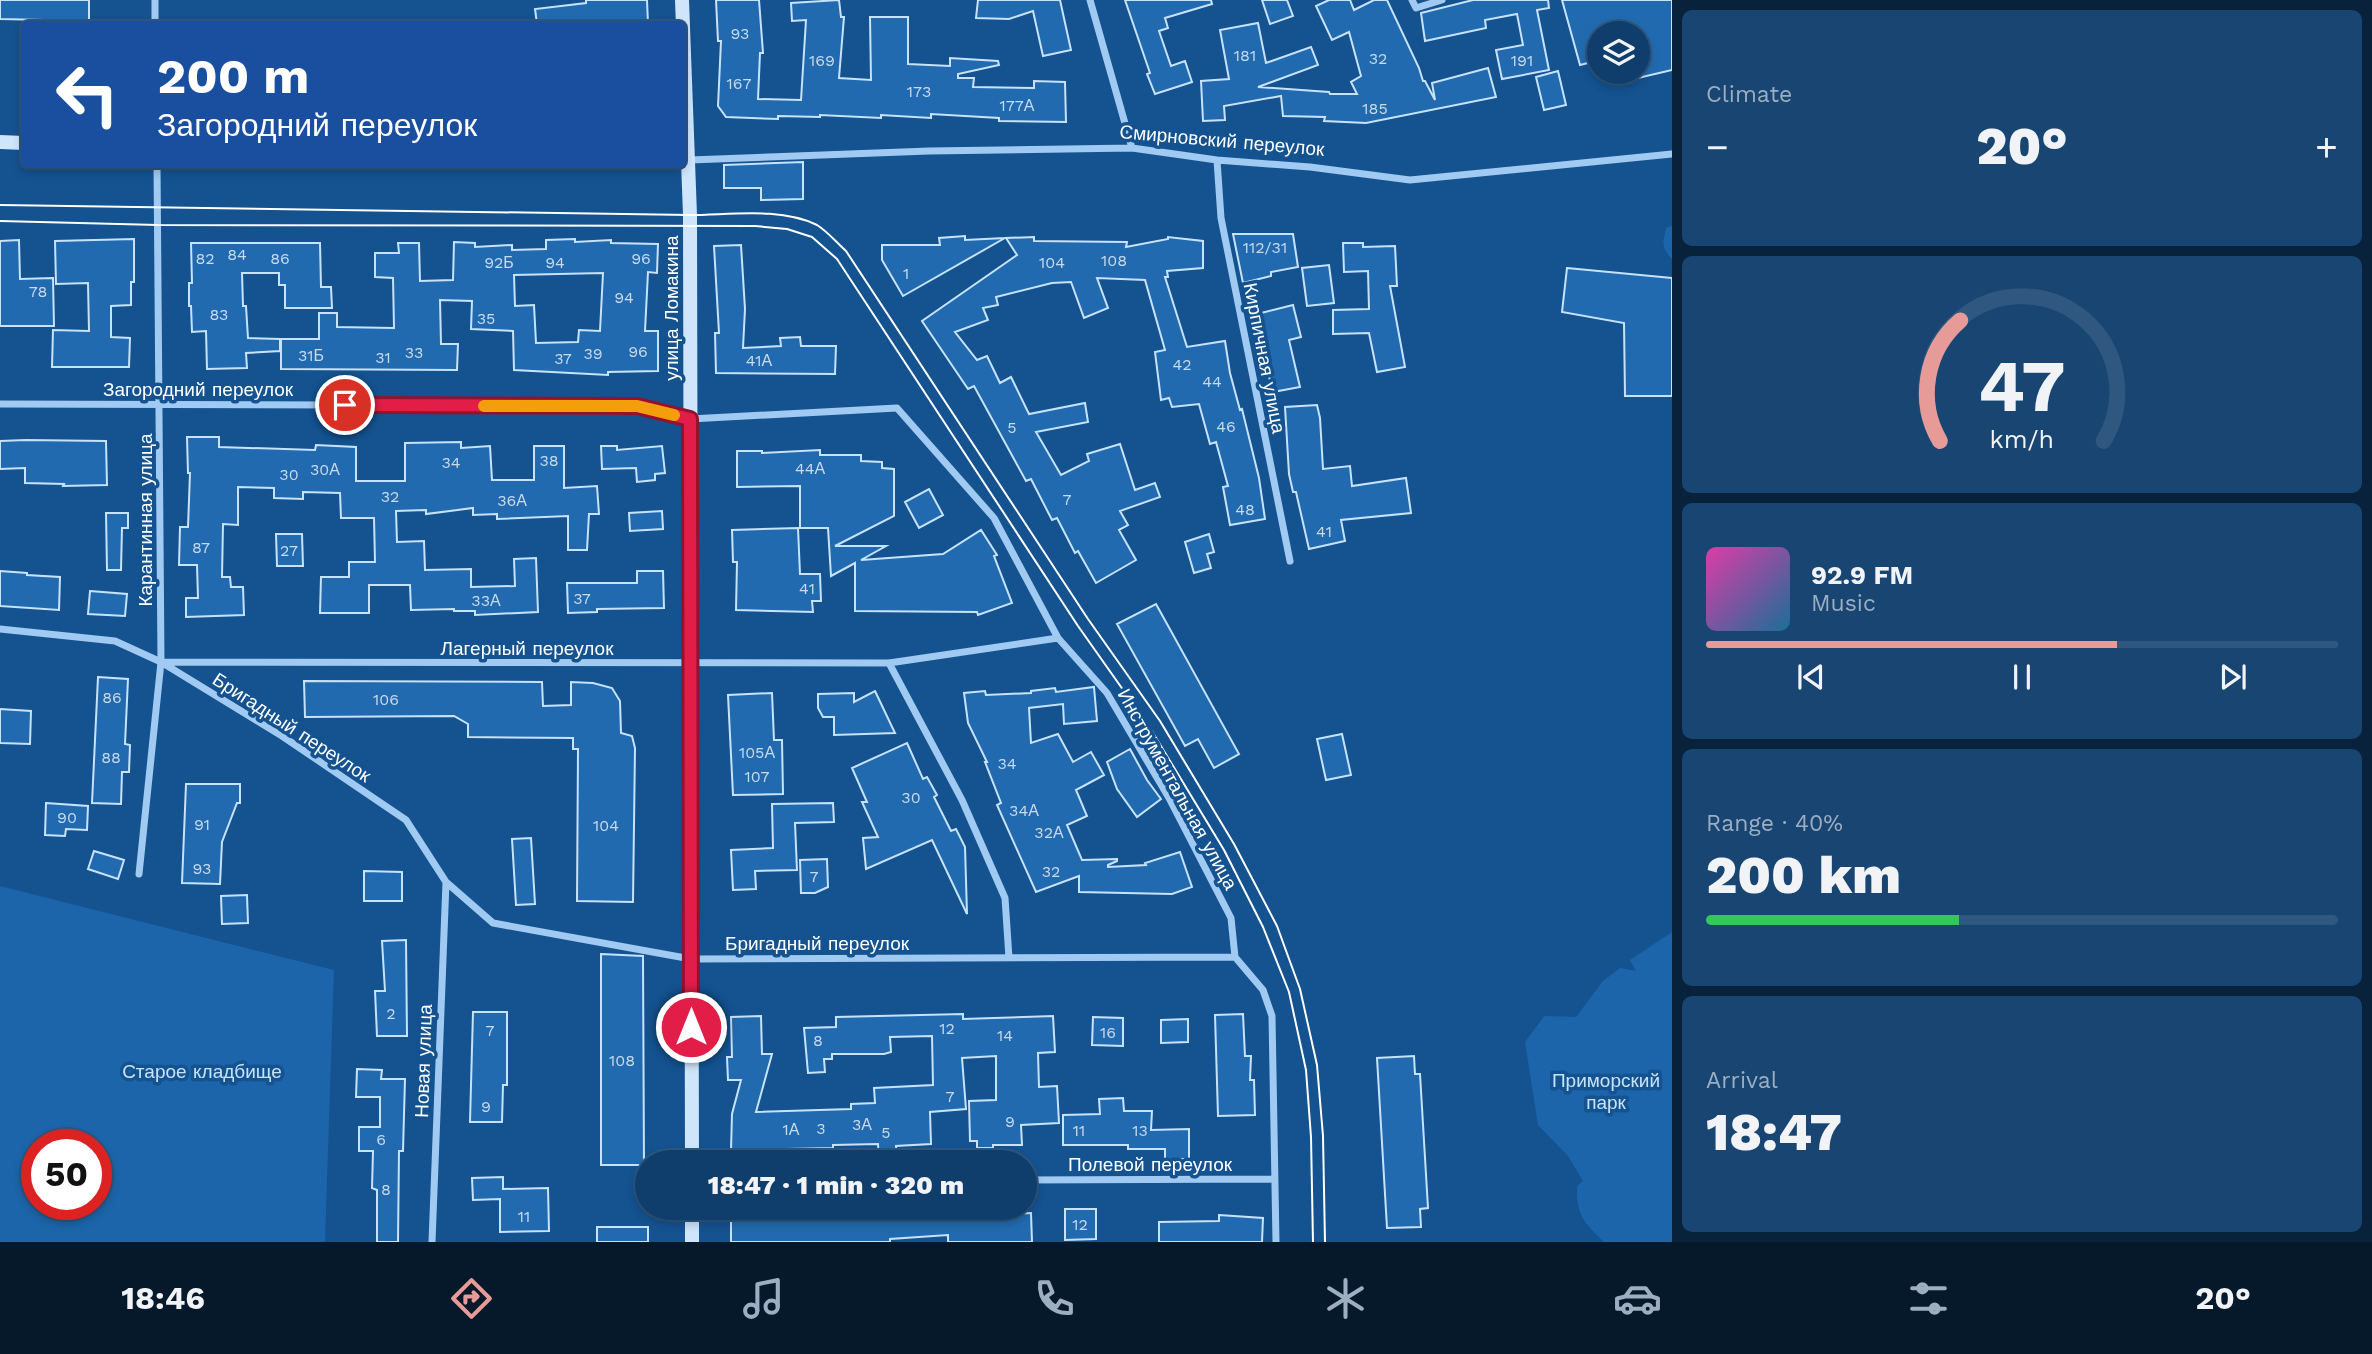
<!DOCTYPE html>
<html lang="en">
<head>
<meta charset="utf-8">
<style>
	body { margin:0; font-family:"Work Sans",sans-serif; background:#184572; color:#f1f3f6; height:100vh; display:flex; flex-direction:column; font-size:26px; white-space:nowrap }
	* { box-sizing:border-box; margin:0 }
	p { font-size:23px; color:#9baec2 }
	.icon { flex:none; width:38px; height:38px; fill:none; stroke:currentColor; stroke-width:2; stroke-linecap:round; stroke-linejoin:round }
	.map { position:relative; flex:1; overflow:hidden }
	.sheet { display:flex; flex-direction:column; gap:10px; padding:10px; background:#08223b; width:700px }
	.sheet>* { flex:none }
	.hud { position:absolute; left:21px; top:21px; width:665px; height:147px; border-radius:7px; box-shadow:0 4px 10px #0003,0 0 0 2px #2f577f; background:#1a4fa0; color:#fff; overflow:hidden }
	.buttons { position:absolute; left:1587px; top:21px; display:grid; gap:14px }
	.buttons a { display:grid; place-items:center; width:63px; height:63px; border-radius:50%; background:#0f3e6c; box-shadow:0 4px 10px #0003,0 0 0 2px #2f577f; font-size:35px }
	.speed { position:absolute; left:21px; top:1129px; display:flex; gap:14px; font-size:35px; font-weight:700; text-align:center }
	.speed>* { display:grid; place-content:center; width:91px; height:91px; border-radius:50%; background:#0f3e6c; box-shadow:0 4px 10px #0003,0 0 0 2px #2f577f; line-height:1 }
	.speed .limit { border:10px solid #d22; background:#fff; color:#111 }
	.pin { position:absolute; display:grid; place-items:center; width:60px; height:60px; color:#fff; margin:-30px; border:4px solid #fff; border-radius:50%; box-shadow:0 2px 7px #0007 }
	.me { position:absolute; width:77px; margin:-38px; rotate:0deg; stroke-linejoin:round; filter:drop-shadow(0 0 5px #0008) }
	.turn { display:flex; align-items:center; gap:24px; height:147px; padding:0 21px; font-size:32px }
	.turn .icon { width:91px; height:91px; stroke-width:2.5 }
	.turn b { display:block; font-size:49px; line-height:60px }
	.big { font-size:52px; font-weight:800; line-height:1.1 }
	.sheet .tile { flex:1; display:flex; flex-direction:column; justify-content:center; gap:10px; min-width:0; padding:0 24px; border-radius:10px; background:#184572 }
	.sheet .dial { align-items:center; gap:0 }
	.dial svg { height:182px; overflow:visible; fill:none; stroke:#2f577f; stroke-width:7; stroke-linecap:round; text-anchor:middle }
	.dial text { fill:#f1f3f6; stroke:none }
	.song { display:flex; align-items:center; gap:21px }
	.cover { width:84px; height:84px; border-radius:10px; background:linear-gradient(135deg,hsl(320 70% 55%),hsl(200 70% 35%)) }
	.played { height:7px; border-radius:4px; background:linear-gradient(90deg,#e69b98 65%,#2f577f 65%) }
	.keys { display:flex; justify-content:space-around; direction:ltr }
	.heat { display:flex; justify-content:space-between; align-items:center; font-size:38px; direction:ltr }
	.charge { height:10px; border-radius:5px; background:linear-gradient(90deg,#34c759 40%,#2f577f 0) }
	.trip { position:absolute; left:635px; top:1150px; width:402px; height:70px; border-radius:35px; background:#0f3e6c; box-shadow:0 4px 10px #0003,0 0 0 2px #2f577f; font-weight:800; line-height:70px; text-align:center }
	.tabs { display:flex; height:112px; justify-content:space-around; align-items:center; background:#06192b; color:#9baec2 }
	.tabs .icon { width:49px; height:49px }
	.tabs .current { color:#e69b98 }
	.tabs b { font-size:32px; color:#f1f3f6 }
	main { display:flex; flex:1; min-height:0 }
	.map>svg:first-child { display:block }
	.green { fill:#1c65aa; fill-rule:evenodd }
	.building { fill:#226aaf; stroke:#c7e2fc; stroke-width:2; fill-rule:evenodd }
	.lines { fill:none; stroke-linecap:round; stroke-linejoin:round }
	.minor { stroke:#a0caf1; stroke-width:7 }
	.secondary { stroke:#cee5fc; stroke-width:14 }
	.tram { stroke:#fff; stroke-width:2 }
	.route-casing { stroke:#92132f; stroke-width:18 }
	.route { stroke:#e11d48; stroke-width:12 }
	.slow { stroke:#f59e0b; stroke-width:12 }
	.labels { text-anchor:middle; stroke-width:7; stroke-linejoin:round; paint-order:stroke }
	.number-label { font-size:16px; fill:#c8daeb }
	.street-label { font-size:19px; fill:#fff; stroke:#145290 }
	.park-label { font-size:19px; fill:#c7e2fc; stroke:#145290 }
</style>
</head>
<body>
<main>
<div class="map">
<svg width="1672" height="1242" viewBox="0 0 1672 1242">
	<rect width="100%" height="100%" fill="#145290"/>
	<path class="green" d="M1672,226v33c-11,-11 -10,-18 -5,-32z
		M0,886l334,84 -9,272h-325zM96,1144v60h-59v-60z
		M1672,932v310h-68c-20,-19 -28,-27 -27,-56l6,-5 -15,-25 -30,-31 -13,-83 19,-26 32,1 27,-36 17,-13 16,3 -6,-11z"/>
	<path class="building" d="M0,0h89v21l-89,-2z
		M586,0h61l1,24h-111l-2,-15 51,-6z
		M716,0h43l4,53h-3l-2,46 43,1 5,-80 -14,1 -1,-18 48,-3 2,17h3l-5,61 32,2 -1,-63h38v47l42,2v-8l48,3 1,4 -41,9v4h16l-1,9 61,1v-7l31,1 1,40 -67,-1v-3l-68,-4v4l-50,-3v3l-61,-3v2l-42,-1v3l-52,-2 -8,-11 3,-65h-3z
		M978,0h82l11,50 -28,6 -10,-45 -24,8 -33,-1z
		M1125,0h86l1,4 -47,14 3,10 -9,3 12,35 14,-5 7,21 -37,12 -8,-20 3,-1z
		M1262,0h25l6,16 -23,8z
		M1329,0h21l4,10 20,-10h13l32,68 4,13h2l10,19 -3,-17 56,-15 8,29 -130,26 -42,-2 1,-4 -42,-1 -2,-20 -57,10 1,14 -22,1 -2,-40 28,-2 -9,-49 38,-7 8,40 45,-16 7,18 -60,22 71,5 1,2h27l-6,-12 10,-6 -12,-44 -17,8 -16,-34z
		M1473,0h75l1,8 -12,2 12,60 -47,9 -6,-29 27,-5 -6,-31 -32,6 1,8 -61,13 -4,-28z
		M1562,0h110v70l-34,8v-45h-38v27l-20,5z
		M1558,71l8,34 -22,5 -8,-33z
		M803,162v37l-42,1v-12h-37v-23z
		M1233,234h60l5,33 -27,5v4l-28,7z
		M965,236v4l40,-2 -102,58 -21,-36v-15h58l-1,-7z
		M1034,237v4l93,1 -1,5 42,-8v-2l35,4v27l-36,3 1,6h-3l22,70 38,-6 5,32 10,37 2,-1 17,69 6,41 -35,6 -7,-38 5,-1 -12,-44 -6,2 -11,-40 -27,3 -3,-9 -8,2 -6,-48 10,-2 -20,-70 -48,-2 11,30 -24,10 -13,-36 -19,1 -56,14 2,8 -15,3 5,12 -33,12 22,28 10,-4 13,27 11,-6 18,37 56,-11 3,19 -52,10 25,43 28,-14 -2,-7 33,-10 15,46 20,-7 5,14 -40,14 8,14 -9,5 17,30 -40,23 -18,-32 -3,2 -18,-35 -5,2 -21,-41 -5,2 -52,-95 -6,3 -46,-68 95,-66 -11,-17z
		M134,239v43h-3v23l-20,1v31l19,1 -1,29h-77l1,-37 36,1 -1,-48 -32,1 -1,-43z
		M575,239v3l36,-2v3l47,1 -1,29 -9,-1 -3,59h13v40l-50,1v3l-94,-5 -1,-39 -42,-2 1,-28 -32,-1 1,44h17l-1,26 -176,-1v-30h38v-26h18v14l57,1 -1,-50 -18,-1v-24h24l-1,-10h21l1,38 33,-1 1,-38 21,1v4l37,-2v5l34,-1v-9zM603,273l-3,58 -21,-1 -1,12 -42,1 -2,-38 -19,1 -1,-31z
		M19,240l1,39 33,-1 1,48h-54v-85z
		M191,243h129l1,44h10l1,21h-47v-23h-6v-12h-37l1,33h3l2,32 32,1v12l-34,2 1,15 -40,1 -1,-38 -14,1 -1,-26h-2v-23h3z
		M1343,243h20v4l32,-1 2,40h-7l15,81 -28,5 -8,-39 -36,1v-24l36,-1 -1,-38 -24,1z
		M741,245l4,64 -2,39 38,-2 -1,-8 20,-1 1,9h35l-1,28 -119,-1 -1,-40h4l-5,-87z
		M1329,265l5,38 -27,3 -5,-38z
		M1567,268l105,10v118h-47l-1,-73 -62,-11z
		M1293,305l8,32 -12,3 11,47 -27,5 -20,-77z
		M1317,405l3,13 3,51 27,-3 2,20 54,-8 5,35 -70,7 4,21 -36,8 -13,-57h-3l-4,-18 -4,-67z
		M187,437h32v10l96,3 1,-5 40,2v34h49v-38l56,-1v6l29,-2 2,34h42v-34h30v42l33,-2 2,28h-10l-2,36h-19v-34l-71,3v-5l-24,1v-7l-47,6v-4l-30,1 1,31 27,-1 1,29 46,-1v18l44,-1 -1,-27 22,-1 2,54 -63,3v-4h-21v-2l-43,1 -1,-25h-41v28h-49l1,-36h28v-15h26l-1,-44h-33l-1,-25 -37,-1v7l-29,-1v-10l-36,-1v38l-15,-1 -1,53h8l1,10h12l1,28 -58,2v-19h12l-1,-33h-18l1,-38h8l2,-54h-2z
		M26,440l80,1 1,44 -44,1 1,-2 -39,-1v-15l-25,1v-28z
		M601,446h16v4l45,-4 3,27 -10,1v6l-18,2 -1,-14 -34,1z
		M820,450v5h41v6l21,1v6l12,1v47l-59,30h51l-25,14 82,-6 38,-24 16,25 -3,1 18,47 -34,12 -1,-3 -122,-1v-48l-24,13 -3,-48h-28v-42l-63,1v-36h25v2z
		M929,489l14,26 -24,13 -14,-26z
		M662,511l1,18 -33,2 -1,-18z
		M106,513h22v15h-6l-1,42h-14z
		M798,528l2,46h20l1,27h-9l1,11 -77,-2 1,-48h-4l-1,-32z
		M276,534h26l1,32h-26z
		M1209,534l5,18 -7,2 4,14 -17,5 -9,-31z
		M0,571l27,2v2l33,2 -1,33 -59,-4z
		M637,571h26l1,37 -67,1v3l-29,1 -1,-30h70z
		M90,591l37,3 -2,22 -37,-2z
		M1156,604l83,150 -25,14 -16,-29 -13,7 -68,-122z
		M98,677l30,2 -3,65 5,1 -1,27h-7l-1,32 -29,-1z
		M304,681l238,1 1,24 28,-1v-23l22,1 19,5 8,13 1,32 11,3 3,12 -2,154 -56,-1 1,-152h-5v-11l-105,-1v-13l-14,-8 -149,1z
		M1094,687l3,34 -33,3 -1,-20 -34,4 2,35 27,-9 15,28 18,-10 13,23 -28,15 11,26 -20,9 15,35 35,-1v2l-9,4v2l38,-2 -1,-2 35,-11 12,35 -20,7 -93,-2v-16l-43,16 -39,-87 4,-2 -16,-41h2l-19,-39 -4,-30 21,-2 1,4 45,-2v-2l24,-3 1,4z
		M875,691l20,42 -61,2v-18h-11l-5,-9v-14l36,-1v9z
		M772,693l2,47h8l1,54 -50,1 -5,-100z
		M0,709l31,2 -1,33 -30,-1z
		M1342,734l9,41 -25,5 -9,-41z
		M907,743l16,36 4,-2 10,18 -3,2 17,34 5,-2 9,18 2,67 -35,-74 -66,29 -3,-31 15,-1 -16,-35h5l-15,-34z
		M1130,749l17,31 14,19 -24,18 -20,-28 -10,-27z
		M186,784h54v19h-3l-15,39 -2,42 -38,-1z
		M46,803l42,3 -1,24 -21,-1 -1,7 -20,-1z
		M833,803l1,19 -39,1 2,47 -42,1 1,18 -23,1 -2,-40 42,-2 -1,-44z
		M531,838l4,66 -19,1 -4,-66z
		M94,851l30,9 -6,19 -30,-10z
		M827,859l1,28 -13,6h-14l-1,-33z
		M364,871l38,1v29h-38z
		M247,895l1,28 -26,1 -1,-28z
		M406,940l1,96h-30l-2,-45h10l-3,-50z
		M601,954l42,2 1,209h-43z
		M473,1012h34v73h-4l-1,37h-32z
		M963,1014v5l90,-3 2,36 -17,1 1,34 18,-1 2,37 -38,2 1,20h-29v3h-16v-7h-7l-1,-40 27,-1v-44l-34,2 4,51 -36,3 1,32 -35,2 1,14 -18,1 -1,-17 -45,1v3l-102,2 1,-36 9,-34h-13l-1,-23h5l-1,-40 30,-1 1,38h10l-16,58 95,-3v-5l24,-1 -1,-15 59,-3 -1,-49 -42,1 1,15 -7,2h-52v5h-8l1,13 -17,1 -4,-45 32,-1v-10z
		M1243,1014l2,42h6l-1,24h4l1,35 -37,1 -3,-101z
		M1093,1017l30,1v28l-31,-1z
		M1188,1019v23l-27,1v-23z
		M1414,1056l1,18h5l8,134 -8,1 1,18 -34,1 -10,-170z
		M357,1069l25,1 -1,9h24l-2,72h-4l-1,91h-21v-52l-5,-2 1,-37h-14v-24h21v-30h-24z
		M1123,1098l1,13h28l-1,19 38,-1v30h-24v-10h-37v-4h-65v-30l37,-1 -1,-15z
		M503,1177v12l45,-1 1,43 -49,1v-33l-27,1 -1,-22z
		M731,1208h167v6l35,-3 1,8 66,-2v-3l31,-1 1,29h-84v-7l-58,4v3h-159z
		M1065,1209h31v30l-31,1z
		M1219,1215l44,3 -1,24h-103v-20l60,-1z
		M597,1227h51v15h-51z"/>
	<g class="lines">
		<path class="minor" d="M1090,0l42,148
			M1412,0l4,8 26,-8
			M155,24v-24
			M690,160l239,-9 203,-3 85,12 93,7 100,13 262,-26
			M1217,160l4,58 69,343
			M0,404l637,2 53,13 207,-11 97,110 64,120 49,55 62,105 62,120 4,39 28,33 9,26 4,226
			M0,629l115,12 46,21 728,1 169,-25
			M161,662l121,74 124,84 40,62 47,41 198,36 544,-2
			M889,663l73,137 43,98 4,60
			M139,874l22,-212 -4,-498
			M1026,1180l249,-1
			M432,1242l14,-360"/>
		<path class="secondary" d="M682,0l8,215 2,947
			M0,142l24,1
			M692,1208v34"/>
		<path class="tram" d="M0,205l690,10c40,0 90,-8 127,10 10,6 20,18 29,26l242,368 72,102 74,123 43,82 23,63 17,76 6,71 2,106
			M0,221l158,4 597,1 32,3 25,8 25,22 241,367 72,102 74,122 39,77 26,65 17,78 5,67 2,105"/>
	</g>
	<g class="lines">
		<defs>
			<path id="route" d="M345,405l292,1 53,13 1,608"/>
		</defs>
		<use href="#route" class="route-casing"/>
		<use href="#route" class="route"/>
		<path class="slow" d="M484,406h153l37,9"/>
	</g>
	<g class="labels">
		<g class="number-label">
			<text x="740" y="39">93</text>
			<text x="1245" y="61">181</text>
			<text x="1378" y="64">32</text>
			<text x="822" y="66">169</text>
			<text x="1522" y="66">191</text>
			<text x="739" y="89">167</text>
			<text x="919" y="97">173</text>
			<text x="1017" y="111">177А</text>
			<text x="1375" y="114">185</text>
			<text x="1265" y="253">112/31</text>
			<text x="237" y="260">84</text>
			<text x="205" y="264">82</text>
			<text x="280" y="264">86</text>
			<text x="641" y="264">96</text>
			<text x="1114" y="266">108</text>
			<text x="499" y="268">92Б</text>
			<text x="555" y="268">94</text>
			<text x="1052" y="268">104</text>
			<text x="906" y="279">1</text>
			<text x="38" y="297">78</text>
			<text x="624" y="303">94</text>
			<text x="219" y="320">83</text>
			<text x="486" y="324">35</text>
			<text x="638" y="357">96</text>
			<text x="414" y="358">33</text>
			<text x="593" y="359">39</text>
			<text x="311" y="361">31Б</text>
			<text x="383" y="363">31</text>
			<text x="563" y="364">37</text>
			<text x="759" y="366">41А</text>
			<text x="1182" y="370">42</text>
			<text x="1212" y="387">44</text>
			<text x="1226" y="432">46</text>
			<text x="1012" y="433">5</text>
			<text x="549" y="466">38</text>
			<text x="451" y="468">34</text>
			<text x="810" y="474">44А</text>
			<text x="325" y="475">30А</text>
			<text x="289" y="480">30</text>
			<text x="390" y="502">32</text>
			<text x="1067" y="505">7</text>
			<text x="512" y="506">36А</text>
			<text x="1245" y="515">48</text>
			<text x="1324" y="537">41</text>
			<text x="201" y="553">87</text>
			<text x="289" y="556">27</text>
			<text x="807" y="594">41</text>
			<text x="582" y="604">37</text>
			<text x="486" y="606">33А</text>
			<text x="112" y="703">86</text>
			<text x="386" y="705">106</text>
			<text x="757" y="758">105А</text>
			<text x="111" y="763">88</text>
			<text x="1007" y="769">34</text>
			<text x="757" y="782">107</text>
			<text x="911" y="803">30</text>
			<text x="1024" y="816">34А</text>
			<text x="67" y="823">90</text>
			<text x="202" y="830">91</text>
			<text x="606" y="831">104</text>
			<text x="1049" y="838">32А</text>
			<text x="202" y="874">93</text>
			<text x="1051" y="877">32</text>
			<text x="814" y="882">7</text>
			<text x="391" y="1019">2</text>
			<text x="947" y="1034">12</text>
			<text x="490" y="1036">7</text>
			<text x="1108" y="1038">16</text>
			<text x="1005" y="1041">14</text>
			<text x="818" y="1046">8</text>
			<text x="622" y="1066">108</text>
			<text x="950" y="1102">7</text>
			<text x="486" y="1112">9</text>
			<text x="1010" y="1127">9</text>
			<text x="862" y="1130">3А</text>
			<text x="821" y="1134">3</text>
			<text x="791" y="1135">1А</text>
			<text x="1079" y="1136">11</text>
			<text x="1140" y="1136">13</text>
			<text x="886" y="1138">5</text>
			<text x="381" y="1145">6</text>
			<text x="386" y="1195">8</text>
			<text x="524" y="1222">11</text>
			<text x="1080" y="1230">12</text>
		</g>
		<g class="street-label">
			<text transform="translate(1222 140) rotate(5)" y="7">Смирновский переулок</text>
			<text transform="translate(671 308) rotate(-90)" y="7">улица Ломакина</text>
			<text transform="translate(1265 358) rotate(79)" y="7">Кирпичная улица</text>
			<text x="198" y="396">Загородний переулок</text>
			<text transform="translate(145 520) rotate(-90)" y="7">Карантинная улица</text>
			<text x="527" y="655">Лагерный переулок</text>
			<text transform="translate(292 727) rotate(33)" y="7">Бригадный переулок</text>
			<text transform="translate(1178 789) rotate(61)" y="7">Инструментальная улица</text>
			<text x="817" y="950">Бригадный переулок</text>
			<text transform="translate(423 1061) rotate(-88)" y="7">Новая улица</text>
			<text x="1150" y="1171">Полевой переулок</text>
		</g>
		<g class="park-label">
			<text x="202" y="1078">Старое кладбище</text>
			<text x="1606" y="1087">Приморский<tspan x="1606" dy="22">парк</tspan></text>
		</g>
	</g>
</svg>
<div class="buttons">
<a><svg class="icon" aria-label="layers" viewBox="0 0 24 24"><path d="M12 4l9 5-9 5-9-5zM3 14l9 5 9-5"/></svg></a>
</div>
<div class="speed"><div class="limit">50</div></div>
<div class="pin" style="left:345px;top:405px;background:#d93025"><svg class="icon" aria-label="arrive" viewBox="0 0 24 24"><path d="M6 21V4h12l-3 4 3 4H6"/></svg></div>
<svg class="me" style="left:691px;top:1027px" viewBox="-20 -20 40 40"><circle r="17" fill="#e11d48" stroke="#fff" stroke-width="3"/><path d="M0-11L8 9 0 5-8 9z" fill="#fff"/></svg>
<div class="trip">18:47 · 1 min · 320 m</div>
<div class="hud">
<div class="turn"><svg class="icon" aria-label="left" viewBox="0 0 24 24"><path d="M17 20v-9H6M10 6l-5 5 5 5"/></svg><div><b>200 m</b>Загородний переулок</div></div>
</div>
</div>
<section class="sheet">
<div class="tile"><p>Climate</p>
<div class="heat"><a>−</a><b class="big">20°</b><a>+</a></div>
</div>
<div class="tile dial"><svg viewBox="0 0 100 80">
<path d="M14 69A42 42 0 1 1 86 69"/>
<path d="M14 69A42 42 0 0 1 23 16" stroke="#e69b98"/>
<text x="50" y="56" font-size="32" font-weight="700">47</text>
<text x="50" y="72" font-size="11">km/h</text>
</svg></div>
<div class="tile">
<div class="song"><i class="cover"></i><div><b>92.9 FM</b><p>Music</p></div></div>
<div class="played"></div>
<div class="keys"><svg class="icon" aria-label="previous" viewBox="0 0 24 24"><path d="M18 5L8 12l10 7zM5 5v14"/></svg><svg class="icon" aria-label="pause" viewBox="0 0 24 24"><path d="M8 5v14M16 5v14"/></svg><svg class="icon" aria-label="next" viewBox="0 0 24 24"><path d="M6 5l10 7-10 7zM19 5v14"/></svg></div>
</div>
<div class="tile"><p>Range · 40%</p><b class="big">200 km</b><div class="charge"></div></div>
<div class="tile"><p>Arrival</p><b class="big">18:47</b></div>
</section>
</main>
<nav class="tabs">
<b>18:46</b>
<svg class="icon current" aria-label="directions" viewBox="0 0 24 24"><path d="M12 3l9 9-9 9-9-9zM9 14v-3h6M13 9l2 2-2 2"/></svg>
<svg class="icon" aria-label="music" viewBox="0 0 24 24"><path d="M9 18V5l10-2v13"/><circle cx="6" cy="18" r="3"/><circle cx="16" cy="16" r="3"/></svg>
<svg class="icon" aria-label="phone" viewBox="0 0 24 24"><path d="M5 4h4l2 5-3 2q2 4 5 5l2-3 5 2v4C11 20 4 13 5 4z"/></svg>
<svg class="icon" aria-label="climate" viewBox="0 0 24 24"><path d="M12 3v18M4 7l16 10M4 17L20 7"/></svg>
<svg class="icon" aria-label="car" viewBox="0 0 24 24"><path d="M5 17H2v-5l4-1 3-4h7l3 4 3 1v5h-3M9 17h6M6 11h13"/><circle cx="7" cy="17" r="2"/><circle cx="17" cy="17" r="2"/></svg>
<svg class="icon" aria-label="filters" viewBox="0 0 24 24"><path d="M4 7h16M4 17h16"/><circle cx="9" cy="7" r="2"/><circle cx="15" cy="17" r="2"/></svg>
<b>20°</b>
</nav>
</body>
</html>
